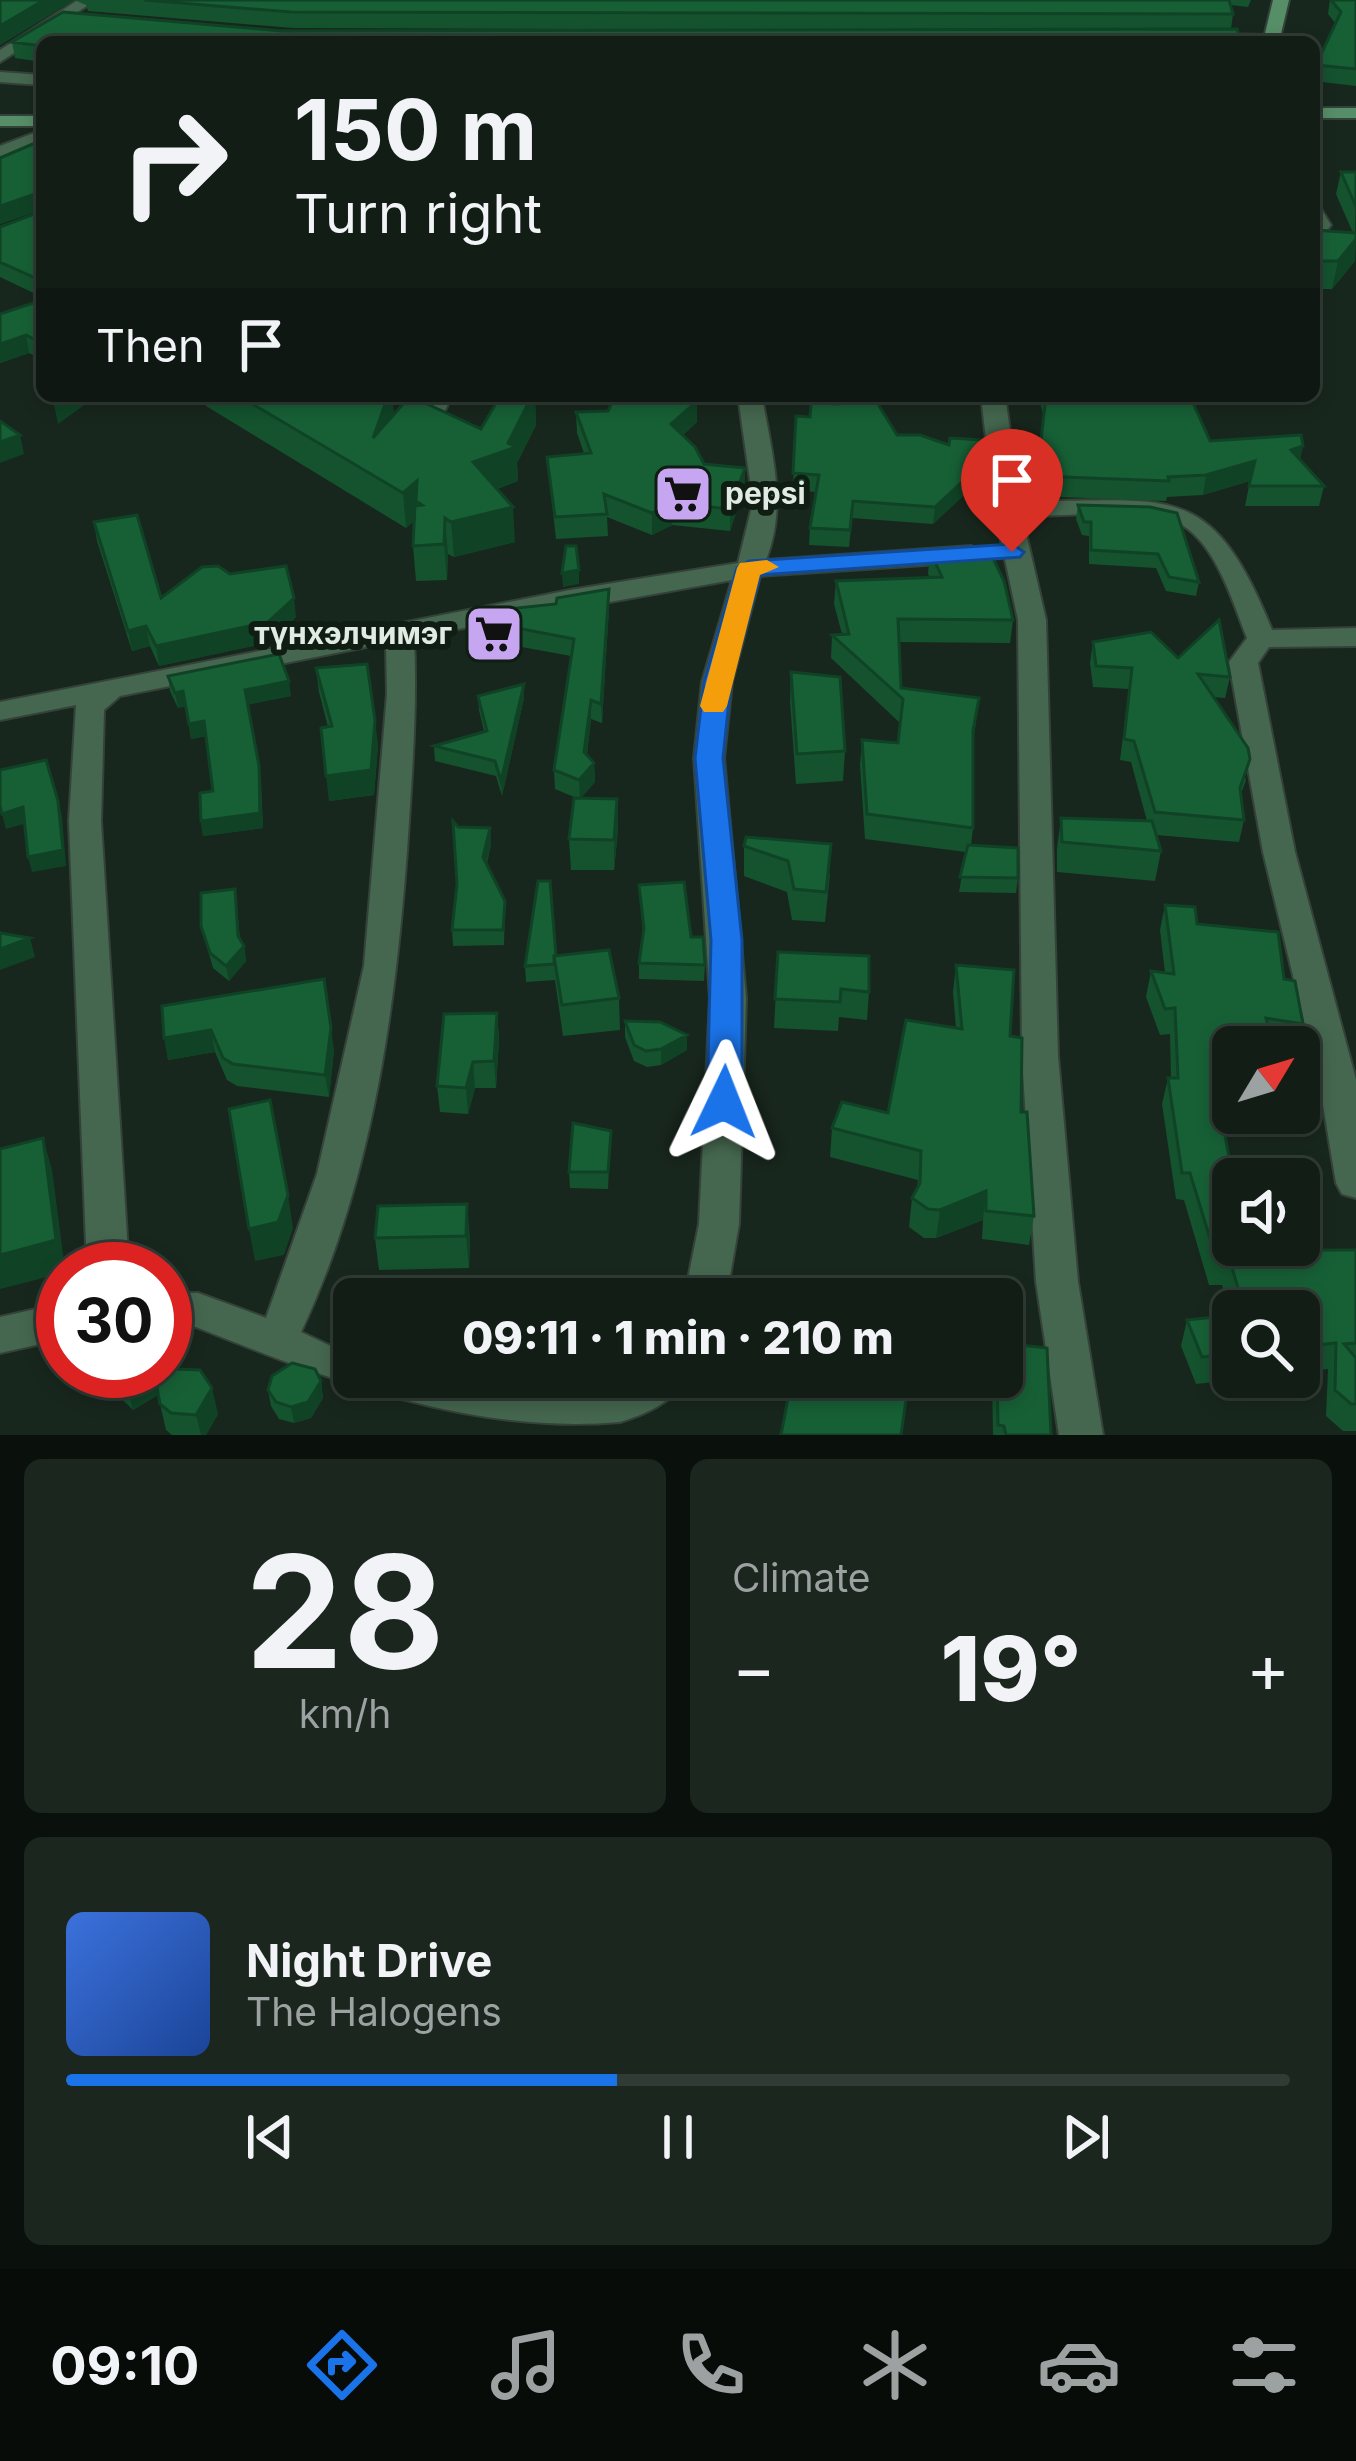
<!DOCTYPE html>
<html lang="en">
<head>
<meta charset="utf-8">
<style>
	body { margin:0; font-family:Inter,sans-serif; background:#1b261f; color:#f1f3f6; height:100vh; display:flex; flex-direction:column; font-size:45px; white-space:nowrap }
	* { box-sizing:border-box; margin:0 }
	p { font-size:39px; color:#9ca2a1 }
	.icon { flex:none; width:66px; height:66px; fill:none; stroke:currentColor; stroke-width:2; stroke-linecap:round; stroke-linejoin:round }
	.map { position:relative; height:1435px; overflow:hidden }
	.details { display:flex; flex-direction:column; gap:24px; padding:24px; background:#0a100c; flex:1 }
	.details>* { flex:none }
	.top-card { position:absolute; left:36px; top:36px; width:1284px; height:366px; border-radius:18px; box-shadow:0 6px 18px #0003,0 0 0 3px #313b35; background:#121d16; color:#f1f3f6; overflow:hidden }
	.needle { width:78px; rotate:52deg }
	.buttons { position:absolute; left:1212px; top:1026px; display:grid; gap:24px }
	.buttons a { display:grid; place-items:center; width:108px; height:108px; border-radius:18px; background:#121d16; box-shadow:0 6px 18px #0003,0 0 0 3px #313b35; font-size:60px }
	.speed { position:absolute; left:36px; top:1242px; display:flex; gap:24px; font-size:60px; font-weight:700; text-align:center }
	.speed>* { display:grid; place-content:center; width:156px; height:156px; border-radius:50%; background:#121d16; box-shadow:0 6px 18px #0003,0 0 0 3px #313b35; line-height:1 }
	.speed .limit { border:18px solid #d22; background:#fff; color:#111 }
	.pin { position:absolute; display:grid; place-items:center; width:102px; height:102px; color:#fff; margin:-123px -51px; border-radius:50% 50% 50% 0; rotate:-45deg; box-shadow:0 0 12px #0007 }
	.pin .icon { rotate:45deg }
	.me { position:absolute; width:132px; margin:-66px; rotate:2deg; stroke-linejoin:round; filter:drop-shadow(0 0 9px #0008) }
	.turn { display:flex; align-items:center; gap:42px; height:252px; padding:0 60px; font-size:54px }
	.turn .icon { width:156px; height:156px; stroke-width:2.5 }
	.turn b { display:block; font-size:84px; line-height:102px }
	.then { display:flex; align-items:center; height:114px; padding:0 60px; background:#0003; gap:24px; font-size:45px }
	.big { font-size:90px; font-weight:800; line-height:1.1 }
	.details .tile { flex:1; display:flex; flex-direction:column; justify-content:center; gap:18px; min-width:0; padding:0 42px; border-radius:18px; background:#1b261f }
	.details .dial { align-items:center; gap:0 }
	.dial b { font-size:156px; line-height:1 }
	.song { display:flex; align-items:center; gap:36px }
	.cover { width:144px; height:144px; border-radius:18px; background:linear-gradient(135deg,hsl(220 70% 55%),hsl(220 70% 35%)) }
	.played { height:12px; border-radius:6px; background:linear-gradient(90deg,#1a73e8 45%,#313b35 45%) }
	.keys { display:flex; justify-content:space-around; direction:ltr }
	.heat { display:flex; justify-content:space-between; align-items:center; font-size:66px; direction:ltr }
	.details .tiles { flex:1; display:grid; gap:24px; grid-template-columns:1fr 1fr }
	.tile:last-child { grid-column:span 2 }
	.trip { position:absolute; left:333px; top:1278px; width:690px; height:120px; border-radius:18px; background:#121d16; box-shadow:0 6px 18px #0003,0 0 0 3px #313b35; font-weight:800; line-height:120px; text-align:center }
	.dock { display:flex; height:192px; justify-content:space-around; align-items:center; background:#070c09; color:#9ca2a1 }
	.dock .icon { width:84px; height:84px }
	.dock .current { color:#1a73e8 }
	.dock b { font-size:54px; color:#f1f3f6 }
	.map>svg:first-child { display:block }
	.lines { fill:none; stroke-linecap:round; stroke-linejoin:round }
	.street-casing { stroke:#344239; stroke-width:4 }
	.secondary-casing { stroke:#344239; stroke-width:4 }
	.street { fill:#45674f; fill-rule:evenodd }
	.secondary { fill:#568e67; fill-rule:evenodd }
	.wall { fill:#14532e }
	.shaded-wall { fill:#104326 }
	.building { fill:#176036; stroke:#104326; stroke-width:3 }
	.route { fill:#1a73e8; stroke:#114b97; stroke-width:3 }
	.slow { fill:#f59e0b }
	.labels { text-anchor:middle; stroke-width:12; stroke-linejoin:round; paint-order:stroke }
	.poi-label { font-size:30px; font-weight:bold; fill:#e1ebe3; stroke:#0f1d13; text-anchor:start }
</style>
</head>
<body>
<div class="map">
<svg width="1356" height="1435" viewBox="0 0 1356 1435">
	<rect width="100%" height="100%" fill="#18271d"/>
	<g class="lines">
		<defs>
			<path id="street" d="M78,0h18l-96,62v-12z
				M1200,34l72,1 8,5 -86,2v-6z
				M0,72l42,3v10l-42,-3z
				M42,130v11l-42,16v-11z
				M1314,207l7,2 10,16 -3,4h-14z
				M428,396h24l-10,21h-16l-4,-5z
				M738,396h24c9,56 26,108 4,164l205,-14 13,8 -13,8 -211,14 -28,106 -8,76 22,240 -7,226 -13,75h-42l15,-75 11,-226 -16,-240 8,-76 30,-102 -318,57c3,62 -1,123 -5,184 -11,172 -34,354 -108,511l53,25v20h61l148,24 67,-24h56c-13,26 -40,37 -66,45 -148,13 -290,-42 -424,-95h-31v-34h33l68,25 51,-144 47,-208 23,-272 -1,-51 -266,53 -16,14 -3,111 28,448h-42l-18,-448 7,-116 -76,15v-18l570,-112 168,-27 15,-61z
				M981,396h24l15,105c147,2 190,-26 252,129l84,-2v18l-87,1 -11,16 37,189 61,228v118l-14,-4 -6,-11 -16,-96 -57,-235 -34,-190 18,-24c-14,-35 -30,-92 -65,-113 -33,-19 -120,-8 -160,-9l24,104 12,436 20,226 25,153h-44l-23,-153 -14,-226 -4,-436 -24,-112z
				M63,1303v36l-63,14v-36z"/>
			<path id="secondary" d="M1273,0h16l-10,42h-16z
				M1314,108h42v10h-42z
				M0,116h42v10h-42z"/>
		</defs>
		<use href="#street" class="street-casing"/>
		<use href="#secondary" class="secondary-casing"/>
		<use href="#street" class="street"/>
		<use href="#secondary" class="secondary"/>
	</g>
	<path class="wall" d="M0,0h1251l-3,7 -17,-2 2,9 -2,15 10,13h-1199v20l-27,-4 -3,-16 270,-11 540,-1 -529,-2 -205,-17 -2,-6 -12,-5 -74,45z
		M1330,0h26v86l-42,-5 2,-16 20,-41 -8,-10z
		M42,142v155l-42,-20v-50l40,-15v-2l-40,14v-66z
		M1341,172h15l-1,89 -23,28h-17l-1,-59 39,3 -17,-39z
		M42,300v60l-13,-7 -29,10v-49z
		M205,396h187l2,18 87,15 19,-33h35l1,29 -19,38 1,18 -21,8 18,53 -61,15 -6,-3 -1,26 -31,1 -3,-35 1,-25 -8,7 -200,-122z
		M823,396h50l24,39 80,48 -44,41 -81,-6 -3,29 -40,-2 1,-17 6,-36 -23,-2 3,-74 14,1 18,-14z
		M1038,396h152l20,45 90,19 24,26 -5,20h-74l5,-25 -47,14 -36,2 -1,4 -132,-5 10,-79z
		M697,401v21l-14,13 21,29 41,4 -1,21 -14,42 -58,-6 -20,10 -45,-18 1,19 -52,3 -9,-82 37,-4 -7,-20 -1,-21 32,-1z
		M1078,505l72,2 49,75 -3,14 -30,-5 -10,-23 -67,-4v-28l-7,-1 -6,-16z
		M94,522l67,76 135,19 -25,25 -112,24 -9,-20 -18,5 -35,-110z
		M930,551l83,69 -3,23 -111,-1 2,46 75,34 -3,19v87l-2,17 47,33 -2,15 -57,-1 7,-40 -101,-13 -5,-74 2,-25 36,3 2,-20 -69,-65 1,-23 10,-1 -8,-30 2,-23 94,-3 -2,-4z
		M609,607l-7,116 -11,-4 -4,36 7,8 1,19 -15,17h37l1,31 -4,40h-43l-2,-31 10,-40 -24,-10 -1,-19 17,-114 -99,-18 -2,-19z
		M1093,642l85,16 52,19 -5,21 -12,-1 33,83 -5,14 3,26 -5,22 -83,-7 5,16 -6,30 -98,-9v-23l4,-31 86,3 -16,-59 -11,-2 9,-71 -36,-2 -3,-24z
		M316,668l62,77 -4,50 -45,6 -1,-74 -9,-35z
		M791,672l54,79 -2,30 -47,3 -6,-83z
		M168,676l123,20 -43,8 13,77 2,47 -60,8 -2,-15 12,-30 -7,-55 -15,3 -5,-33 -8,2 -8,-17z
		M524,684v14l-22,98 -6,-20 -61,-15 -1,-15 50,-15 -5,-21 -1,-14z
		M458,827l32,1 1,16 -4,20 18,37 -1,44 -51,1 -1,-16 5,-46z
		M744,846l86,28 -5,48 -33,-2 -5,-28 -43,-16z
		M639,885l66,80 -1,16 -65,-2v-16l4,-29z
		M235,889l5,50 4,7 2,15 -17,20 -16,-13 -12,-42z
		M1165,905l119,74 19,45 -6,23h-64v66h53l-5,19 -57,-3 9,116 26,5h97v181h-13l-17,-15 2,-47 -29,4v-62h-66v66h25l-62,7 -15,-38 6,-26 44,-5 -9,-30h-13l-25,-85 -8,-1 -14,-95 6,-26h3l-1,-44 -10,1 -14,-38 5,-26 14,2 -5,-43z
		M778,952l91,40 -2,28 -28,-3 -1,14 -64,-3z
		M556,956l63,42 1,32 -57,6 -8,-56 -29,2 -1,-16z
		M956,965l54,71 24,180 -5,29 -47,-6 1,-19 -47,18h-12l-15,-11 3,-29 5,-11 1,-7 -88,-23 2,-29 56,-15 68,-85 -3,-36z
		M162,1006l172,44 -5,47 -92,-11 -10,-6 -12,-28 -47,8z
		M497,1013l2,26 -3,49h-21l-7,26 -28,-2 -3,-26z
		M625,1021l62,14v15l-26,15 -14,2 -13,-6 -9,-24z
		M611,1131l-3,58 -38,-1 -1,-16z
		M470,1236l-1,32 -90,2 -4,-32z
		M93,1371h72l53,43 -12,21h-34l-6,-5 -8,-35 -25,15z
		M992,1377h10l49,58h-58z
		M321,1381l2,17 -12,20 -17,5 -15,-4 -8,-13 -3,-16z"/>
	<path class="shaded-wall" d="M44,0h30l-74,45v-19z
		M41,192l1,17 -42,15v-18z
		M1356,239l-1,22 -23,28 6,-28z
		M26,335l3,18 -29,10v-19z
		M66,396h31l-39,28 -4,-19z
		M388,396h4l2,24 -21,18z
		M532,396h3l1,29 -19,38 1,18 -42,15 -3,-34 35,-19z
		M697,401v21l-26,23v-21z
		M20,435l4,19 -24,9v-21z
		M982,440l-5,43 -44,41 2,-17z
		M1303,446l-4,20 -8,-16z
		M1255,461l-3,19 -49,15 3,-20z
		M745,468l-1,21 -14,42v-22z
		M417,481v38l-11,9 -3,-35z
		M672,503v22l-20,10v-22z
		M513,507l2,35 -61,15 -3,-35z
		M445,518l3,36 -1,26 -3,-36z
		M579,570v14l-16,3 -1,-14z
		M609,589v18l-7,116 -1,-19z
		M294,598l2,19 -25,25 -112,24 -3,-20z
		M146,626l4,20 -18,5 -4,-20z
		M289,681l2,15 -44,9 -2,-15z
		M524,684v14l-22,98 -1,-15z
		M183,691l3,15 -8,2 -3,-15z
		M591,700v19l-6,52 -1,-19z
		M375,720l3,25 -4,50 -45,6 -3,-25z
		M204,721l2,15 -15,3 -2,-15z
		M594,763l1,19 -15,17 -1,-19z
		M259,766l4,62 -60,8 -2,-15z
		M617,799l1,31 -4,40v-30z
		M58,801l4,16 4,49 -34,6 -4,-15z
		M23,807l4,16 -21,6 -4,-15z
		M490,828l1,16 -7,29 -1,-16z
		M235,889l5,61 4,-4 2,15 -17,20 -3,-15 12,-30z
		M30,938l5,19 -35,13v-21z
		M497,1013l2,26 -3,49 -2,-27z
		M331,1028l3,22 -5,47 -4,-22z
		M211,1030l4,22 -47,8 -4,-22z
		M687,1035v15l-26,15v-16z
		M473,1062l2,26 -7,26 -2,-26z
		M43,1138l9,32 13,99 -2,4 -63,16v-34z
		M986,1191l-3,29 -47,18 4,-28z
		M288,1195l5,33 -9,27 -29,6 -6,-32z
		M467,1204l3,32 -1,32 -3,-32z
		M147,1371h7l6,23 -27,16 -7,-27z
		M321,1381l2,17 -12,20 -17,5 -3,-16z
		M212,1388l6,26 -12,21h-5l-5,-20z"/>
	<path class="building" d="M0,0h44l-44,26z
		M144,0h1085l4,14 -942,-2z
		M1331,0h25v69l-40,-4 25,-53z
		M63,12l219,19 955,-2 4,13h-563l-3,-2v2h-124v-2l-74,-2 -2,4h-433v4l-30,-4z
		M40,141l2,1v139l-42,-19v-35l40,-15 1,-20 -41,14v-48z
		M1341,172h15v35z
		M1314,230l42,3v6l-18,22h-17l-7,-11z
		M42,300v43l-16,-8 -26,9v-30z
		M239,396h149l-15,42 37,-42 71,33 19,-33h32l-24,47 8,4 -43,15 40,45 -62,15 -6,-4 -1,26 -31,2 2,-40 7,-1 -6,-4 1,-20 -14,12z
		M615,396h60l22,5 -26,23 24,23 9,17 41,4 -15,41 -58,-6 -20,10 -48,-19 3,20 -52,3 -8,-60 44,-4 -15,-41 32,-1z
		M834,396h39l24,39h23l29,10 1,-7 32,2 -3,26 -44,41 -82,-6 -3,29 -40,-2 9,-53 -26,-2 3,-57 14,1 1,-14 27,1z
		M1046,396h144l20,45 91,-6 2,11 -12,4 33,36h-75l6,-25 -49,14 -38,2 1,4 -132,-5z
		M0,421l20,14 -20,7z
		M1078,505l72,2 27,6 22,69 -30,-5 -11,-23 -67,-4v-28h-7z
		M137,515l24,83 41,-31 16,-1 12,8 56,-8 8,32 -26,24 -112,24 -10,-20 -18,5 -34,-109z
		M566,546h10l3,24 -17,3z
		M988,548l16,33 9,39 -115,-1 3,69 78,10 -6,33v97l-106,-14 -5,-74 36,3 5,-44 -71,-64 17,-1 -13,-53 106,-4 -12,-26z
		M609,589l-8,115 -10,-4 -7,52 10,11 -15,17 -25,-10 20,-131 -104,-20 1,-6 85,-9 1,-6z
		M1219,620l11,57 -32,-3 50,74 2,11 -10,29 4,32 -89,-8 -21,-71 -10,-2 8,-71 -36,-2 -3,-24 58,-10 27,26z
		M279,654l10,27 -44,9 14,76 1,47 -59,8 -1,-28 13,-2 -9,-70 -15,3 -6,-33 -8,2 -7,-17z
		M367,664l8,56 -4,50 -45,6 -5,-48 11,-2 -16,-58z
		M791,672l49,5 5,74 -48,3z
		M524,684l-23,97 -6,-20 -61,-15 53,-15 -9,-35z
		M46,760l12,41 5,49 -35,7 -5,-50 -21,7 -2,-9v-35z
		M574,798l43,1 -3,41 -45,-1z
		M1061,818l91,3 9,30 -99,-9z
		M453,821l5,6 32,1 -7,29 22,44 -2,29h-51l5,-46z
		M746,837l85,7 -5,48 -32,-3 -6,-28 -44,-15z
		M968,845l50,3v30l-58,-1z
		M538,881h12l6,75h-2v8l-29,2z
		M684,882l7,55h12l2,28 -66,-2 5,-35 -5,-43z
		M235,889l3,47 6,10 -18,20 -16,-13 -9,-27v-33z
		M1165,905l30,2 2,17 81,8 6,47 11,2 8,43 -37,-6 7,29h-40v56h-14l14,76v66h25l1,5h97v93l-12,1 12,14v46h-5l-16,-14 1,-47 -37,4v-36h-54l-16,-53h-13l-26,-85h-8l-14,-95h10l-3,-70 -10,1 -14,-38 23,3z
		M0,933l30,5 -30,11z
		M609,950l10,48 -57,7 -8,-49z
		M778,952l91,4v36l-28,-3 -1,13 -65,-3z
		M956,965l58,5 -4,66 12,2 -1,74h6l7,104 -48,-5v-20l-46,19 -12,-1 -16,-11 8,-15 1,-32 -89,-23 10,-26 46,11 18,-93 56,9z
		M324,979l7,49 -6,47 -92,-11 -10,-6 -12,-28 -47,8 -2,-32z
		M497,1013l-3,48 -21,1 -7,26 -29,-2 7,-72z
		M625,1021l35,1 27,13 -26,14 -15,2 -12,-6z
		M270,1100l18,95 -10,27 -29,7 -20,-120z
		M573,1123l38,8 -3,41h-39z
		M43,1138l13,102 -56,15v-106z
		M467,1204l-1,32 -91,2 3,-32z
		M1233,1315v39l-31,3 -15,-37z
		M1002,1343l45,5 4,87h-45l-2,-9 -6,-1 -1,-48h5z
		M165,1357l11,12 24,1 12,18 -16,27 -25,-2 -11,-9 -6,-33h11z
		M292,1363l23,6 6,12 -13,21 -17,5 -15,-5 -8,-12 4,-14z
		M113,1371h34l-21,12z
		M792,1377h104l13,2 -8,56h-120z"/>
	<path class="route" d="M1012,544l12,8 -4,5 -260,18 -29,107 -8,76 19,182v162l-5,10 -13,3 -12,-3 -5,-10 4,-162 -16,-182 9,-76 33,-114 12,-7z"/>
	<path class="slow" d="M767,560l12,7 -19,8 -33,131 -4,6h-19l-4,-6 37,-138 3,-5z"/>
	<defs>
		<symbol id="supermarket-square" viewBox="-11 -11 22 22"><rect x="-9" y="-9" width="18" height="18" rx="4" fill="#c6a6f0" stroke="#0f1d13"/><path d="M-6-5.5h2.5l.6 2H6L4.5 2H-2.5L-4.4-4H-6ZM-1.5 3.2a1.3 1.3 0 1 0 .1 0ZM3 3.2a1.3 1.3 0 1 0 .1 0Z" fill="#111"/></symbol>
	</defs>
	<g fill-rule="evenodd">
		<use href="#supermarket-square" x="650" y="461" width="66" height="66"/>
		<use href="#supermarket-square" x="461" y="601" width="66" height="66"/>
	</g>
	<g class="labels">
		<g class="poi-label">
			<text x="725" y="504">pepsi</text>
			<text x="452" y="644" text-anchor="end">түнхэлчимэг</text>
		</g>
	</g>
</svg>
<div class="buttons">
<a><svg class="needle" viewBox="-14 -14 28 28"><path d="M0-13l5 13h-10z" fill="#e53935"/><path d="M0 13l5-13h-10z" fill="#9ca2a1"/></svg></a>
<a><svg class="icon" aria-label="sound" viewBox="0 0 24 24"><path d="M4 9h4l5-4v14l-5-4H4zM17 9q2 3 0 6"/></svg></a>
<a><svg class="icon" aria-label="search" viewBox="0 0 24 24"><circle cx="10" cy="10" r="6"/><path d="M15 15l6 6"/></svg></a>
</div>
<div class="speed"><div class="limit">30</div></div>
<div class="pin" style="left:1012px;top:552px;background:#d93025"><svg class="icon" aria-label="arrive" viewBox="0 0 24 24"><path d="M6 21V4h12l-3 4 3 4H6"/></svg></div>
<svg class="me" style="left:724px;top:1102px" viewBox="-20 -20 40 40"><path d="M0-17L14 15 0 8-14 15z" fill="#1a73e8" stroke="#fff" stroke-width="4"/></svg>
<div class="trip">09:11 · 1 min · 210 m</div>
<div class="top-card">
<div class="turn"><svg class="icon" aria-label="right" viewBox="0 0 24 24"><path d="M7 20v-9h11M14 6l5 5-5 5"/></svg><div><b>150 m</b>Turn right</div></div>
<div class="then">Then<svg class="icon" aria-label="arrive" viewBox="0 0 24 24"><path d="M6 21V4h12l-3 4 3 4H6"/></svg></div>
</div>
</div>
<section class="details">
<div class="tiles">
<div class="tile dial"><b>28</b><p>km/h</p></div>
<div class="tile"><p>Climate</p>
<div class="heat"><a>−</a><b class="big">19°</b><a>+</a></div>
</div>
<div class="tile">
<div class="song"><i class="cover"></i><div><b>Night Drive</b><p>The Halogens</p></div></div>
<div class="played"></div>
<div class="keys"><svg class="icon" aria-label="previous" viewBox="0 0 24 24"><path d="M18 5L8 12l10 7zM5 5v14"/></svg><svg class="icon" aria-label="pause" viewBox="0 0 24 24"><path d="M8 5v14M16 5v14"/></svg><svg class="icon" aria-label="next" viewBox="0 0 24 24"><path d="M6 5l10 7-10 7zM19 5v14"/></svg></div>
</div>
</div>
</section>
<nav class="dock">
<b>09:10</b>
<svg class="icon current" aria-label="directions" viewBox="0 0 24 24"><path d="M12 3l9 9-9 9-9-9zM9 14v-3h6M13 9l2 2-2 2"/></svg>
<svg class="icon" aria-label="music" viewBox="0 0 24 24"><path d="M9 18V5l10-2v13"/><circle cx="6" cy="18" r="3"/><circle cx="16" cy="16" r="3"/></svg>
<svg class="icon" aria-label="phone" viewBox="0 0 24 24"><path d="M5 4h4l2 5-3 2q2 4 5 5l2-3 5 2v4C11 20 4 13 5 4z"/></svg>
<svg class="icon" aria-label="climate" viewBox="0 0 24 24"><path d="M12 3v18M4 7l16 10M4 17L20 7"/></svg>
<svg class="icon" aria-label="car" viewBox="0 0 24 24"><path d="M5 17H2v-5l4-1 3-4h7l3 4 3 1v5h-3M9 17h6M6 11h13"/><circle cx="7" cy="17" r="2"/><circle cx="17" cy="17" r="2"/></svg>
<svg class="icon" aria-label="filters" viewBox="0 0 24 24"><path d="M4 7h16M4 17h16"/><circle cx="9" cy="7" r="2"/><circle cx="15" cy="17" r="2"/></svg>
</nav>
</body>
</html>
